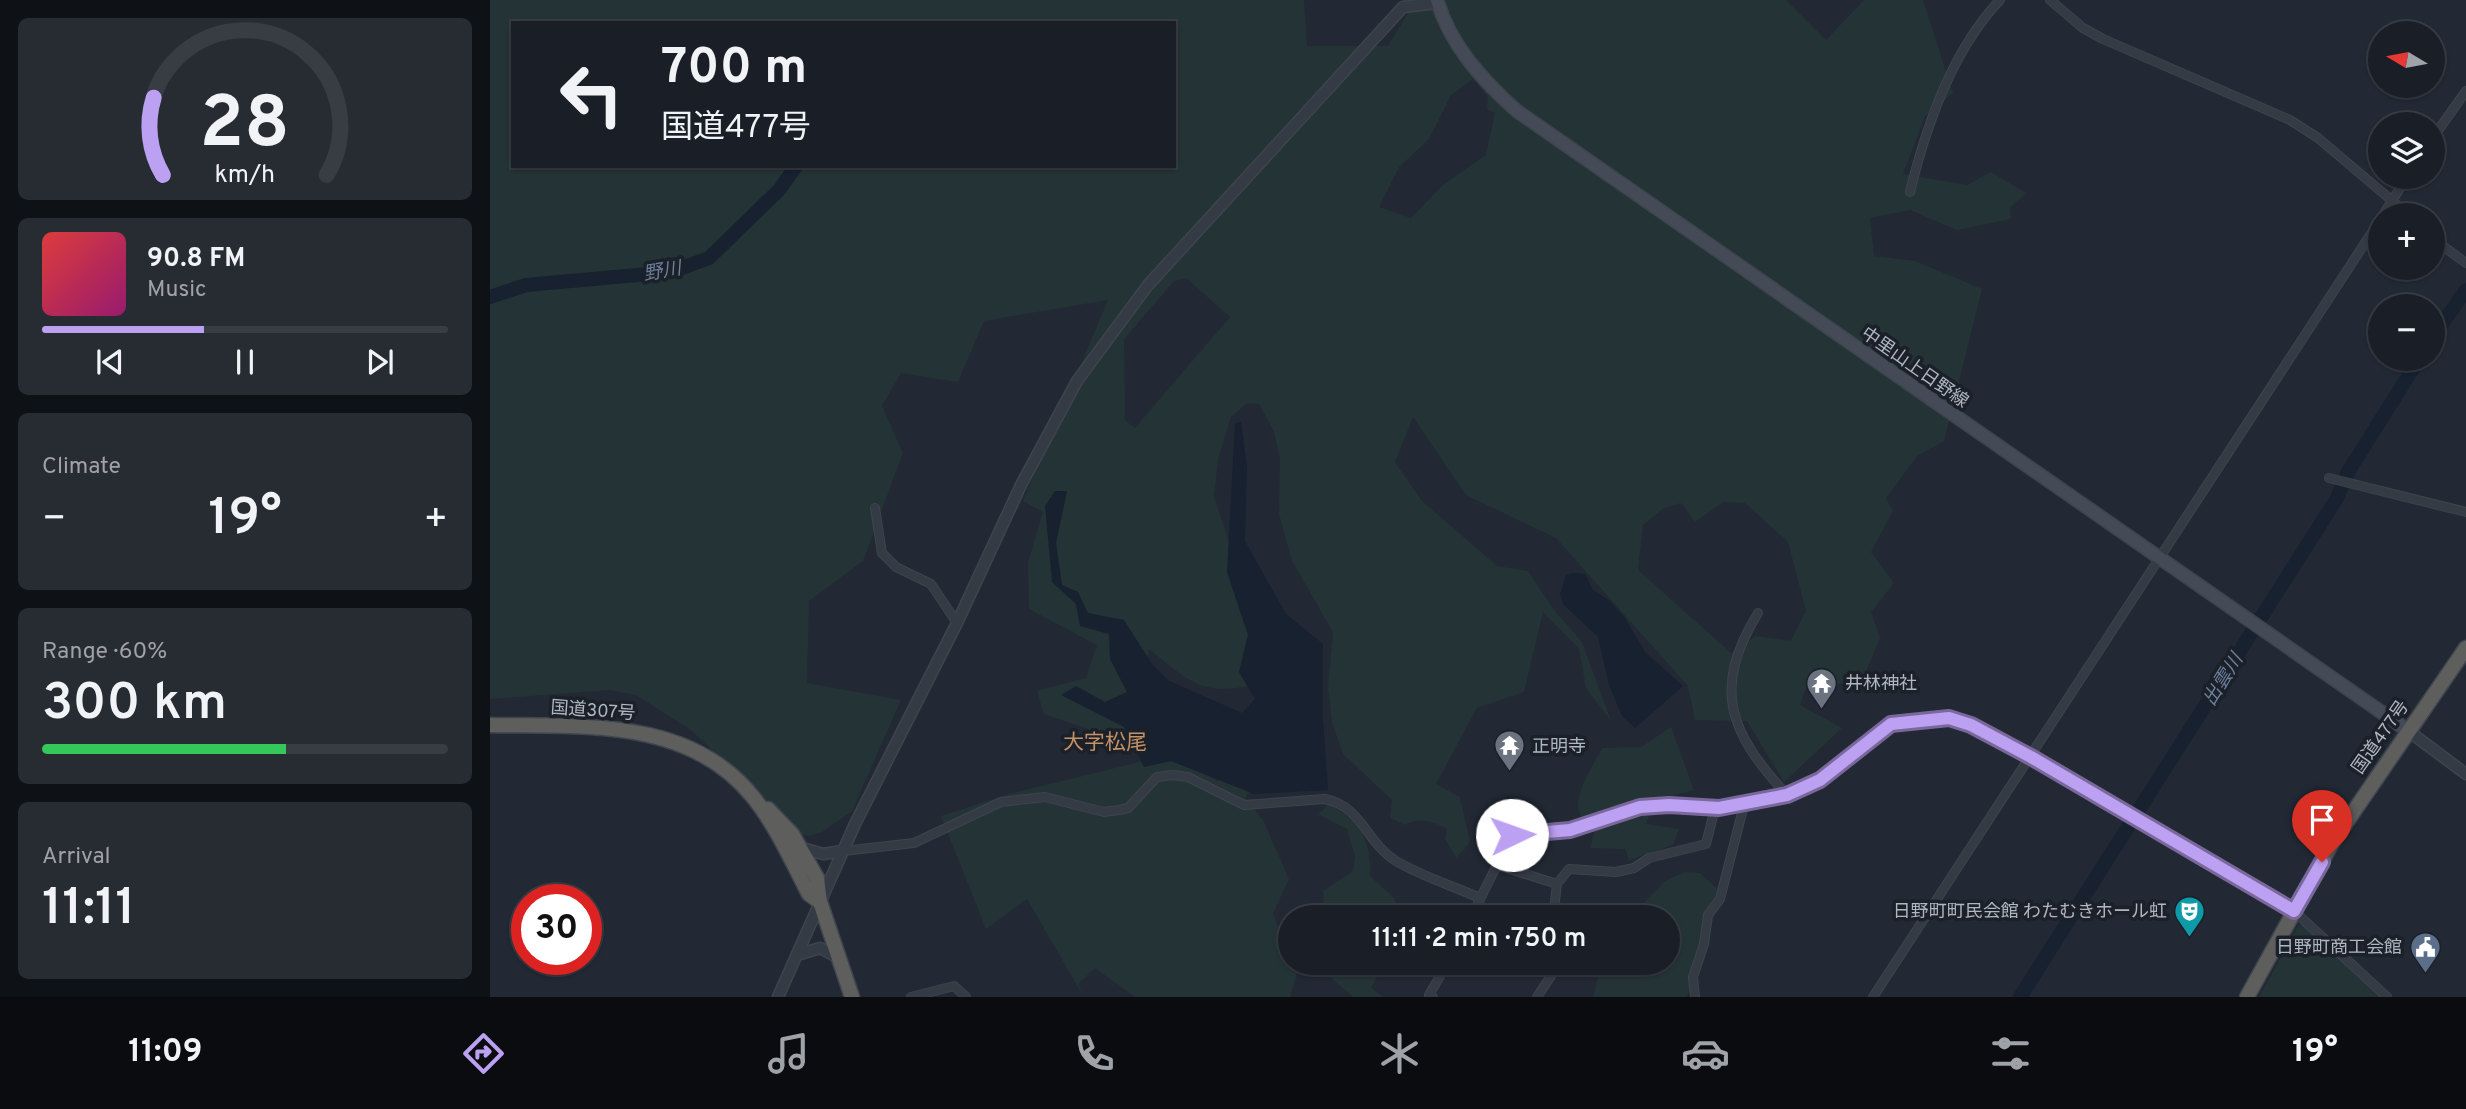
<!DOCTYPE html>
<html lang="en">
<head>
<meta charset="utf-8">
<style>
	body { margin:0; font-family:Overpass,"Noto Sans JP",sans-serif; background:#272c33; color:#f1f3f6; height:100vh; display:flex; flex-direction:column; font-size:26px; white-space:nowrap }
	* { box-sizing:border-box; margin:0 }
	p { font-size:23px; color:#9fa2a7 }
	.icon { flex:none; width:38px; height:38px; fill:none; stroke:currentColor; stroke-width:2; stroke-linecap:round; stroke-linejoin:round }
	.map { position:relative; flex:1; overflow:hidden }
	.drawer { display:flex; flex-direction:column; gap:18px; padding:18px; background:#0e1115; width:490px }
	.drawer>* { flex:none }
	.top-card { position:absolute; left:21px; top:21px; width:665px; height:147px; border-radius:0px; box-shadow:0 2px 5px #0004,0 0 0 2px #383d44; background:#1a1f27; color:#f1f3f6; overflow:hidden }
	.needle { width:46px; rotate:280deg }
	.buttons { position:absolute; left:1878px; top:21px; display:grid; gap:14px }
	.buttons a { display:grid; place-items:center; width:77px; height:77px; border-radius:50%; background:#1a1f27; box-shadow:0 2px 5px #0004,0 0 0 2px #383d44; font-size:35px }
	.speed { position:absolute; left:21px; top:884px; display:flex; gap:14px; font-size:35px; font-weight:700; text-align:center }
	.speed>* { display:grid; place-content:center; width:91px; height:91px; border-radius:50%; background:#1a1f27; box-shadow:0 2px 5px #0004,0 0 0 2px #383d44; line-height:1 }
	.speed .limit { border:10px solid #d22; background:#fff; color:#111 }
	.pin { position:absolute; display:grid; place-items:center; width:60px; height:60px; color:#fff; margin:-72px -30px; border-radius:50% 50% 50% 0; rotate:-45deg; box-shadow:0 0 7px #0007 }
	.pin .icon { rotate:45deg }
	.me { position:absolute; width:77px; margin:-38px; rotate:87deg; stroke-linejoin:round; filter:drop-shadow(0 0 5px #0008) }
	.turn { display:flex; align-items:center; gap:24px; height:147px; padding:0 35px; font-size:32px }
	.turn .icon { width:91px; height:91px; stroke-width:2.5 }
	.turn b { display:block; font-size:49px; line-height:60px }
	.big { font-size:52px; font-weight:600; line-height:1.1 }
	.drawer .tile { flex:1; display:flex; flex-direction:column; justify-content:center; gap:10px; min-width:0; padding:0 24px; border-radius:10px; background:#272c33 }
	.drawer .dial { align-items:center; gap:0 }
	.dial svg { height:182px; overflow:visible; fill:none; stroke:#383d44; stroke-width:7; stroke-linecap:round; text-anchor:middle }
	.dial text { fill:#f1f3f6; stroke:none }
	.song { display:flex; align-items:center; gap:21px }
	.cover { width:84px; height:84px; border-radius:10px; background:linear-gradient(135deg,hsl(0 70% 55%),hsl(320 70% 35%)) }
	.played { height:7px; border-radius:4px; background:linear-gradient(90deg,#bca0f2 40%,#383d44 40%) }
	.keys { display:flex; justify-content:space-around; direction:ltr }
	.heat { display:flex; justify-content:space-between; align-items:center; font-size:38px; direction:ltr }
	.charge { height:10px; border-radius:5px; background:linear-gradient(90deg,#34c759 60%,#383d44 0) }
	.trip { position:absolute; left:788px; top:905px; width:402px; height:70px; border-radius:35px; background:#1a1f27; box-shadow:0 2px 5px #0004,0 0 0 2px #383d44; font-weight:600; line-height:70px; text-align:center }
	.menu { display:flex; height:112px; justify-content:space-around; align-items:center; background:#0a0c10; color:#9fa2a7 }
	.menu .icon { width:49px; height:49px }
	.menu .selected { color:#bca0f2 }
	.menu b { font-size:32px; color:#f1f3f6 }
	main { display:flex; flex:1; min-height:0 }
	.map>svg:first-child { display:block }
	.green { fill:#243335; fill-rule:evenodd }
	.water { fill:#17212f }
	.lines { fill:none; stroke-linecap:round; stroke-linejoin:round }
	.river { stroke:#17212f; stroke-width:14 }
	.minor-casing { stroke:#3e444e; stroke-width:10 }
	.tertiary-casing { stroke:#3e444e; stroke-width:13 }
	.secondary-casing { stroke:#3e444e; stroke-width:15 }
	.trunk-casing { stroke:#40464f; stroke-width:17 }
	.minor { stroke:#353b45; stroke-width:8 }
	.tertiary { stroke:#353b45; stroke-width:10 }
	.secondary { stroke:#444b57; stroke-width:12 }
	.trunk { stroke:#5e5e5c; stroke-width:14 }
	.route-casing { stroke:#7a689d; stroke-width:18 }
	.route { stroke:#bca0f2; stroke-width:12 }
	.labels { text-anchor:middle; stroke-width:7; stroke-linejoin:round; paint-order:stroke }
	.street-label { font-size:18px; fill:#afb6c1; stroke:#1b2029 }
	.poi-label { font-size:18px; fill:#afb6c1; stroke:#1b2029; text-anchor:start }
	.water-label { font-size:19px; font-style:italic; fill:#6c809c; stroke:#1b2029 }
	.quarter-label { font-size:21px; fill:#c59167; stroke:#1b2029 }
</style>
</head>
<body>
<main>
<section class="drawer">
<div class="tile dial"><svg viewBox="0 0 100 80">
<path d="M14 69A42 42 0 1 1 86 69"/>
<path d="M14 69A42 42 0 0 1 10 35" stroke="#bca0f2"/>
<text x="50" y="56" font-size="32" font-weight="700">28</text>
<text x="50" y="72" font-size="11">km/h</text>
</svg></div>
<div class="tile">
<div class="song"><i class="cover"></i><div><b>90.8 FM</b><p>Music</p></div></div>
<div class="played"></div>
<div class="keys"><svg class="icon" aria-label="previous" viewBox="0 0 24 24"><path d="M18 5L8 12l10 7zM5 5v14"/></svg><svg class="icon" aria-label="pause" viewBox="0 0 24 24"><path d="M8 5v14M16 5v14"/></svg><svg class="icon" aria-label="next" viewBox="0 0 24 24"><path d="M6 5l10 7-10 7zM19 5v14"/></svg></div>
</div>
<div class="tile"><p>Climate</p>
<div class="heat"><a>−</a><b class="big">19°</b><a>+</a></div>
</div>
<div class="tile"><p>Range · 60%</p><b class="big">300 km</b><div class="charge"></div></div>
<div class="tile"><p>Arrival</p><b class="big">11:11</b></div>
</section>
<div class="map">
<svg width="1976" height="997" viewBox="0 0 1976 997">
	<rect width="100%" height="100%" fill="#222934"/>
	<path class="green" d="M0,0h814l3,46h81l28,-46h370l40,40 38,-40h59l30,93 -28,23 -22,58 64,11 24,-13 35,21 -16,15 1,11 -54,11 -47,-20 -40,8 4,38 41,5 67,28 -38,152 -27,15 -31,42 7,13 -22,41 23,31 -23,29 9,26 -18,43 -56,7 -6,17 42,23 -58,54 -37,-61 -52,-1 -7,-34 -132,-148 -90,-43 -53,-78 -18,45 26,38 76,66 31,5 26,39 28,32 29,79 -25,-33 -7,-40 -36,-36 -19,80 -47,16 -41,76 24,13 10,45 -14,16 -11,-19 2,-11c-15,-6 -27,-12 -42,-3l-15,-7 2,-18 -49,-46 -11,-32 -4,-36 5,-54 -41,-71 -13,-47 1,-55 -6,-27 -15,-28 -12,-1 -16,14 -13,42 -4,38 38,114 6,73c-56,13 -67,-1 -109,-35l-14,96 -91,-31 -7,-23 49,-13 11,-33 -68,-36 -1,-46 15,-51 -20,-11 85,-201 -124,21 -26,61 -57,-9 -19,33 21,47 -40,108 -54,40 -2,82 94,17 -49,111 -30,21 -13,4 -9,-2 -109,-104 -55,-35 -27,-5 -119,9zM23,23h661v143h-661zM983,79l15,18 -1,12 8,4 -9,42 -43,30 -32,33 -32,-11 20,-40 30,-28 22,-44zM696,278l44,39 -95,111 -10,-8 -1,-81 50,-58zM1233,502l22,1 43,39 18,69 -15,30 -35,-5 -25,17 -93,-83 5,-45 21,-17 17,-5 14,19z
		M1181,727l23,63 -39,11 -9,23 33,5 -6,16 -44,15 -4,-11 -35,-1 8,-31 -16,1c-13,-19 11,-51 20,-70l39,-1z
		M686,753l41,28 31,-13 16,8 -19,21 18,23 26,59 -16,35 17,41v7l3,1 4,10 -7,24h-155l-40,-29 -17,16 6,13 -57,-98 -41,30 -45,-113 68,-22z
		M839,804c32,20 42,35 41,72l24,22 7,19h-76l-2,-26 30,-20 2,-15 -8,-27 -29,-15z
		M1195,872l15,1 22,20 -35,104h-94l9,-34 66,-1v-45h-38l35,-36z
		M1814,924l77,73h-122l39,-71z
		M839,963h55l-13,25 13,9h-31l-23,-20z"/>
	<path class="water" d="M751,422l6,45 -2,74 41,73 37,30v77l5,69 -74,4 -83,-33 -27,6 -20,-40 -63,-32 15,-9 29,16 22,-10 -17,-33 -1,-25 -29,-8 -4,-22 -24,-22 -7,-76 10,-15h12l-11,52 6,42 16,7 10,21 36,7 28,44 17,17 73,32 13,-14 -16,-27 9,-37 -21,-63 8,-149z
		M1083,573l12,1 8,16 17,11 15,17 20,34 38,34 -48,42 -13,-12 -13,-31 -11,-48 -34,-32 -4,-11 6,-19z"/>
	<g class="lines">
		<path class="river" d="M0,297l36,-12 145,-13 38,-14 71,-69 16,-23
			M1942,338l34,-48
			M1530,997l317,-499 11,-26 71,-113"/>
		<defs>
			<path id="minor" d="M1560,0l33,28 20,11 187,81 28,18 91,77
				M1942,139l34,-48
				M1420,192c16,-66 42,-142 90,-192
				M1893,215l24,-38
				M1942,238l34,25
				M1839,478l137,34
				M385,508l7,45 14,14 35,17 26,39
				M1268,613c-47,77 -28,120 29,182
				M353,851l71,-8 87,-41 44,-5 59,15 15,-2 9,-2 29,-31 16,-2 15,2 56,28 81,-6c36,7 41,43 71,62 25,15 57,25 84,37
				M1007,865l60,19
				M1804,911l93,86
				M981,917l41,-82 58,-5 70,-23 29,-2 50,3 25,-3 -24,94 -12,16 -4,29 -11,33 2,20
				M1063,917l4,-33 12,-15 47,3 18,-4 15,-10 57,-14 9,-36
				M421,997l43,-11 12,11
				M943,997l-4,-2 19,-33
				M1047,997l16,-24 2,-11
				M1383,997l507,-777"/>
			<path id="tertiary" d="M1917,730l59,44
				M1254,805l43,-10 33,-15 71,-56 58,-6 22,7 60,32 263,154
				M309,847l24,7 20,-3
				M307,955l23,-7 19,10
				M288,997l77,-173 102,-201 64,-138 56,-104 71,-96 255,-278 34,-4"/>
			<path id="secondary" d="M947,0c13,45 46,81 80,111l890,619"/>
			<path id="trunk" d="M0,725c92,2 199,-8 263,72 23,28 39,65 56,97l11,8
				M278,809l24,25 25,44 3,24 32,95
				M1757,997l85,-154 134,-195"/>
		</defs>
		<use href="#minor" class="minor-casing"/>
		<use href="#tertiary" class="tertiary-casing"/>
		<use href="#secondary" class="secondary-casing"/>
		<use href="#trunk" class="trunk-casing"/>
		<use href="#minor" class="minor"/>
		<use href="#tertiary" class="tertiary"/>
		<use href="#secondary" class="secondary"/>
		<use href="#trunk" class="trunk"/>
	</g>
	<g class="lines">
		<defs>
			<path id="route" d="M1022,835l58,-5 70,-23 29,-2 50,3 68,-13 33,-15 71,-56 58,-6 22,7 60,32 263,154 28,-49"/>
		</defs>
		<use href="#route" class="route-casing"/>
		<use href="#route" class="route"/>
	</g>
	<defs>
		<symbol id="temple-pin" viewBox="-11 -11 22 30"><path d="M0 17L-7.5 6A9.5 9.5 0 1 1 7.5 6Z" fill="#6b7280" stroke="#1b2029"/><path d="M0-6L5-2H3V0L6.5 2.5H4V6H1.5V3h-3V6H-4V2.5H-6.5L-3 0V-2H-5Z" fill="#fff"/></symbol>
		<symbol id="theatre-pin" viewBox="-11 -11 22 30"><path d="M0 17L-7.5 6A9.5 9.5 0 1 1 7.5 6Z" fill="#0f9aa8" stroke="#1b2029"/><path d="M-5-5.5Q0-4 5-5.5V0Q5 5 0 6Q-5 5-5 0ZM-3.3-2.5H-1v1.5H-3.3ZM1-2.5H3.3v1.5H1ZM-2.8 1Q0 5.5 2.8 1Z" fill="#fff"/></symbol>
		<symbol id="civic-pin" viewBox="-11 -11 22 30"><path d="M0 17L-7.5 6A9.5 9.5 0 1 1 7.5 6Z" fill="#5c6f8a" stroke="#1b2029"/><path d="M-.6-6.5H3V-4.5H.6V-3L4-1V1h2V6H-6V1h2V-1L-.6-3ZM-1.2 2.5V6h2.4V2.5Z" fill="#fff"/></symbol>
	</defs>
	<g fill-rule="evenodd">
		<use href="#temple-pin" x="1314" y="666" width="35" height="47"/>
		<use href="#temple-pin" x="1002" y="728" width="35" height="47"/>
		<use href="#theatre-pin" x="1682" y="894" width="35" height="47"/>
		<use href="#civic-pin" x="1918" y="930" width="35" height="47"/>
	</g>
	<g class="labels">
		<g class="street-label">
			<text transform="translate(1425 367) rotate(35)" y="6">中里山上日野線</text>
			<text transform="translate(103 710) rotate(4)" y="6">国道307号</text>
			<text transform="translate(1890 737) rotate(-55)" y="6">国道477号</text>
		</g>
		<g class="poi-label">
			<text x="1355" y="689">井林神社</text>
			<text x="1042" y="752">正明寺</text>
			<text x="1677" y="917" text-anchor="end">日野町町民会館 わたむきホール虹</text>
			<text x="1912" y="953" text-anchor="end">日野町商工会館</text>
		</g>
		<g class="water-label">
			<text transform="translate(172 270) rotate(-10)" y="7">野川</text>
			<text transform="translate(1732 679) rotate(-58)" y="7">出雲川</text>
		</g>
		<g class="quarter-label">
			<text x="615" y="749">大字松尾</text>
		</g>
	</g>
</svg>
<div class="buttons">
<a><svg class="needle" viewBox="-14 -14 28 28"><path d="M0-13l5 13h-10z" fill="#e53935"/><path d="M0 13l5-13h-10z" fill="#9fa2a7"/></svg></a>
<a><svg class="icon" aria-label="layers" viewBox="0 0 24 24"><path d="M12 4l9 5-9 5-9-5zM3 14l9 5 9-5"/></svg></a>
<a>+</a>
<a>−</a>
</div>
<div class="speed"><div class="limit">30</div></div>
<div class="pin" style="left:1832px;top:862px;background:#d93025"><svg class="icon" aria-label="arrive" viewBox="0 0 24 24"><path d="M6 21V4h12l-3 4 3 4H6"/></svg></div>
<svg class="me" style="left:1022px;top:835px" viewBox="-20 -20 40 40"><circle r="19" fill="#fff"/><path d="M0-13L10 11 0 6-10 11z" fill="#bca0f2"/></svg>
<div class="trip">11:11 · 2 min · 750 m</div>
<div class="top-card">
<div class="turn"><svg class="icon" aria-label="left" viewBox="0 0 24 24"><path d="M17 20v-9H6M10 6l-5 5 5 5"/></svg><div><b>700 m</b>国道477号</div></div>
</div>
</div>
</main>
<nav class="menu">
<b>11:09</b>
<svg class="icon selected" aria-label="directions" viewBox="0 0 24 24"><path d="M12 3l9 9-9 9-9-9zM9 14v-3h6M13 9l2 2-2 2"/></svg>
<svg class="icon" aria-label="music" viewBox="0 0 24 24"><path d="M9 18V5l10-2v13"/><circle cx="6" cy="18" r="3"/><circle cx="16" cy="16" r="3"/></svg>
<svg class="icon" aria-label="phone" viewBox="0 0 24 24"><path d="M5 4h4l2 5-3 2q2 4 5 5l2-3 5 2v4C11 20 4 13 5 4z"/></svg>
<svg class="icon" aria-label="climate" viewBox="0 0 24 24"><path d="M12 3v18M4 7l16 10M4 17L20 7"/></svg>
<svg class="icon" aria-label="car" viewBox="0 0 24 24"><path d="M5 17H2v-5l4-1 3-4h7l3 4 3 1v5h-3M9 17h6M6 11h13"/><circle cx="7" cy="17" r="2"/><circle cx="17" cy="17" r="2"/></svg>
<svg class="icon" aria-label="filters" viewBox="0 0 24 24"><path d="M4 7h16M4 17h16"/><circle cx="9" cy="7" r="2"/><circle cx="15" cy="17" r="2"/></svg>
<b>19°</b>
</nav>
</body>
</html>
